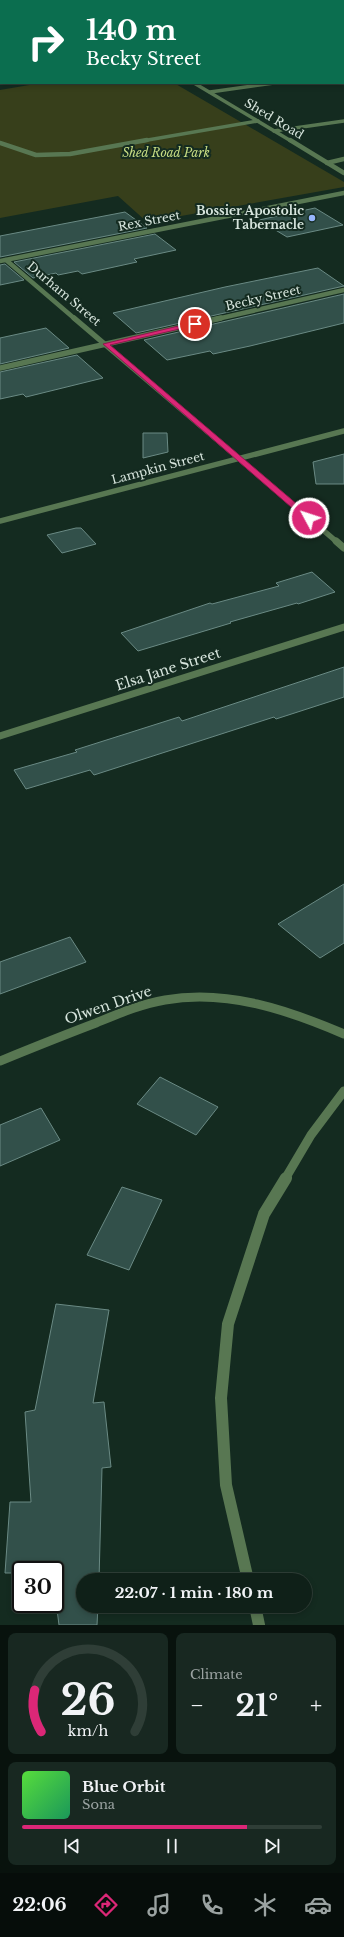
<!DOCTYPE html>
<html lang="en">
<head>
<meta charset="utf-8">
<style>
	body { margin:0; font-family:"Libre Baskerville",serif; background:#182821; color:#f1f3f6; height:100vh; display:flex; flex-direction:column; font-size:15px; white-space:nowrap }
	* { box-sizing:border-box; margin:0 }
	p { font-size:13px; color:#9ba3a2 }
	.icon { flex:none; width:22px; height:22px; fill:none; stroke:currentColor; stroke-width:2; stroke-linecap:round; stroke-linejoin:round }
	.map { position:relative; height:1625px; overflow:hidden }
	.details { display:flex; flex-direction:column; gap:8px; padding:8px; background:#08120d; flex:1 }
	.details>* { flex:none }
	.guide { position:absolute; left:0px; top:0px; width:344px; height:84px; box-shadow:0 2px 6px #0003,0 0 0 1px #2f3e37; background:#0b6e4f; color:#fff; overflow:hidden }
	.speed { position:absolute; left:12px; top:1561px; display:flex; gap:8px; font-size:20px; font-weight:700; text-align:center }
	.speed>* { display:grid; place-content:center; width:52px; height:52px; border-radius:50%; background:#0f2018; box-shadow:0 2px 6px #0003,0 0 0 1px #2f3e37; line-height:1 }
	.speed .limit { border:2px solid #111; border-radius:6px; background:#fff; color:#111 }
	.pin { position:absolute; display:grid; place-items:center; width:34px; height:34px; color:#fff; margin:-17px; border:2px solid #fff; border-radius:50%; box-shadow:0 1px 4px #0007 }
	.me { position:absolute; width:44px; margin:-22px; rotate:310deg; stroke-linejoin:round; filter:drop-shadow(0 0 3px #0008) }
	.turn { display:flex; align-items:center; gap:14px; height:84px; padding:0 20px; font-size:18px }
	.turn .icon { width:52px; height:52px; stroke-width:2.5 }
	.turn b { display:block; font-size:28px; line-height:34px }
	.big { font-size:30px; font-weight:800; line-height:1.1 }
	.details .tile { flex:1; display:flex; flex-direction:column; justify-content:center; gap:6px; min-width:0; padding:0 14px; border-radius:8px; background:#182821 }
	.details .dial { align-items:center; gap:0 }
	.dial svg { height:104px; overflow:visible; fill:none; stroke:#2f3e37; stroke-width:7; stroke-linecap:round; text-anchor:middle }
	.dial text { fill:#f1f3f6; stroke:none }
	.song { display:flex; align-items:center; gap:12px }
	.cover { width:48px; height:48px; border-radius:6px; background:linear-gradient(135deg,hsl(110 70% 55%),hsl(150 70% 35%)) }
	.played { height:4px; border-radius:2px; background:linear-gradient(90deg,#db2777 75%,#2f3e37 75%) }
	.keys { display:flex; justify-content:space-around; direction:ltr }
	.heat { display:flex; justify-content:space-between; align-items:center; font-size:22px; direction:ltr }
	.details .tiles { flex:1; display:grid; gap:8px; grid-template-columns:1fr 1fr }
	.tile:last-child { grid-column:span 2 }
	.trip { position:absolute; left:76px; top:1573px; width:236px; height:40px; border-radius:20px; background:#0f2018; box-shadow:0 2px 6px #0003,0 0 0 1px #2f3e37; font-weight:800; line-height:40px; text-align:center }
	.menu { display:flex; height:64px; justify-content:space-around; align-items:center; background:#060d0a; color:#9ba3a2 }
	.menu .icon { width:28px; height:28px }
	.menu .on { color:#db2777 }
	.menu b { font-size:18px; color:#f1f3f6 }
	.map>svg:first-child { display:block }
	.green { fill:#373f1b }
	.building { fill:#32504a; stroke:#6a8a84 }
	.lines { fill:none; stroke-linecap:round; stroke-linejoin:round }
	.service-far1 { stroke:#587752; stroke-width:3.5 }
	.service { stroke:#587752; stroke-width:4.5 }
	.minor-far5 { stroke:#587752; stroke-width:3.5 }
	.minor-far4 { stroke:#587752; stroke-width:4.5 }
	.minor-far3 { stroke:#587752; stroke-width:5.5 }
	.minor-far2 { stroke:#587752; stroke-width:7 }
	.minor-far1 { stroke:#587752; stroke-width:9 }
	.minor { stroke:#587752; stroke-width:12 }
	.tertiary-far1 { stroke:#587752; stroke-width:3.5 }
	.tertiary { stroke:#587752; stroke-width:4.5 }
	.route { fill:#db2777; stroke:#8e194d }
	.poi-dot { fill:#97b6fd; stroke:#142b20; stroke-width:1.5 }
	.labels { text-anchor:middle; stroke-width:4; stroke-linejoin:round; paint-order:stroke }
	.far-street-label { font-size:12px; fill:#d7e5dd; stroke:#142b20 }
	.far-park-label { font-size:12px; font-style:italic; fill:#c7dc83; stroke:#142b20 }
	.far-poi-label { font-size:12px; font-weight:bold; fill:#d7e5dd; stroke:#142b20; text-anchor:end }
	.street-label { font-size:14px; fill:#d7e5dd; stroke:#142b20 }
</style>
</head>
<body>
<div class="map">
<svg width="344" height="1625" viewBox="0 0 344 1625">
	<rect width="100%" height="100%" fill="#142b20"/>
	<path class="green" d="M82,0h262v54l-1,-53z
		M41,83h133l170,99v5l-197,35 -29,-26 -118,22v-128z"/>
	<path class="building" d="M315,208l28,17 -56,12 -28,-17z
		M125,212l22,16 -147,29v-21z
		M155,234l21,16 -42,9 3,3 -55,12 -4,-3 -20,4 -2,-2 -23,5 -19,-16z
		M5,264l19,16 -24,5v-20z
		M318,268l26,18 -208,47 -23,-20 112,-26z
		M344,294v29l-94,23 -37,8 -3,-3 -43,9 -23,-20z
		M46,328l23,20 -69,16v-26z
		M77,355l26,23 -77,19 -3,-3 -23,5v-27z
		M143,433h24l1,19 -25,6z
		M344,454v30h-28l-3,-22z
		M76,528h5l15,16 -34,9 -15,-18z
		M312,572l23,20 -37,12 -1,-1 -67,19 1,1 -93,28 -17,-18 89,-30 2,1 67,-18 -3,-3z
		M344,667v30l-68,22 -2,-2 -180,58 -4,-5 -64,19 -12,-19 63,-18 -2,-2 104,-33 3,4z
		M344,884v59l-24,15 -42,-34z
		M70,937l16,25 -86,32v-32z
		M160,1077l58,30 -22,28 -59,-31z
		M41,1108l19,32 -60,26v-41z
		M122,1187l40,13 -33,70 -42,-15z
		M56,1304l53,6 -16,93 11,-1 7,65 -9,1 -3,112h-16v26h15l-1,19h-38l-4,-31v-24h-34v3h-16l5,-71h21l-6,-90 10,-2z"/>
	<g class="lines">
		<path class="service-far1" d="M274,131l70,-10
			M142,141l116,-20"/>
		<path class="service" d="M0,143l36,12 34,-1 77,-14
			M327,163l17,-4"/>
		<path class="minor-far5" d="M210,92l64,-9"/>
		<path class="minor-far4" d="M6,260l69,59
			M0,261l344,-68
			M217,319l127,-29"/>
		<path class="minor-far3" d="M74,318l263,224
			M0,368l221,-50
			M0,521l344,-90"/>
		<path class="minor-far2" d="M336,541l8,7
			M0,736l344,-109"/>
		<path class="minor-far1" d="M0,1061c32,-13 64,-26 96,-38 22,-9 45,-19 69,-23 62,-11 123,10 179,34
			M285,1179l26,-44 33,-44"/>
		<path class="minor" d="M248,1580l-22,-95 -5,-87 7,-74 36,-110 22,-36
			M255,1606l4,19"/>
		<path class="tertiary-far1" d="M57,0l2,1
			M194,83l97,58"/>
		<path class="tertiary" d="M290,140l54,33"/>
	</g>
	<path class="route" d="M195,322l2,1v2l-87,20 202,172v3h-6l-203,-176z"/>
	<circle class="poi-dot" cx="312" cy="218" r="4"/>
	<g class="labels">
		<g class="far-street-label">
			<text transform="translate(274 119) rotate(31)" y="4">Shed Road</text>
			<text transform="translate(149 221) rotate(-11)" y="4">Rex Street</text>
			<text transform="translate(64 294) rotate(40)" y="4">Durham Street</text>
			<text transform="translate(263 298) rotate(-13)" y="4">Becky Street</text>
			<text transform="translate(158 468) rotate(-15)" y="4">Lampkin Street</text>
		</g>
		<g class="far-park-label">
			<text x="166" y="157">Shed Road Park</text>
		</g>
		<g class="far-poi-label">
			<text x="304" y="215">Bossier Apostolic<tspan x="304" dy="14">Tabernacle</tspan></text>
		</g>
		<g class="street-label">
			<text transform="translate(168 669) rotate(-18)" y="5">Elsa Jane Street</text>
			<text transform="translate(108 1005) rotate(-19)" y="5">Olwen Drive</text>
		</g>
	</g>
</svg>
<div class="speed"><div class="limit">30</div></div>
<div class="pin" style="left:195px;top:324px;background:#d93025"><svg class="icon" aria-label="arrive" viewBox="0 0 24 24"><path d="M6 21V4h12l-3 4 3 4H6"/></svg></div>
<svg class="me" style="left:309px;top:518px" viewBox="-20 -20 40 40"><circle r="17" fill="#db2777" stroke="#fff" stroke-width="3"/><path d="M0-11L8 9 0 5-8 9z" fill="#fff"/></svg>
<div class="trip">22:07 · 1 min · 180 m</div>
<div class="guide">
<div class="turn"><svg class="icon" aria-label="right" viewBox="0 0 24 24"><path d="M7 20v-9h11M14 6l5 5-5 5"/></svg><div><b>140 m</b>Becky Street</div></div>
</div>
</div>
<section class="details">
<div class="tiles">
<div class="tile dial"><svg viewBox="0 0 100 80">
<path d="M14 69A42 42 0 1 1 86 69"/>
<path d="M14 69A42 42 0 0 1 9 37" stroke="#db2777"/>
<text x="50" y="56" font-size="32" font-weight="700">26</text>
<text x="50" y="72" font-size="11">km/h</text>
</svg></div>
<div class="tile"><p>Climate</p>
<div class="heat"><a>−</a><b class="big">21°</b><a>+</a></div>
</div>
<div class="tile">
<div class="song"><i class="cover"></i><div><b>Blue Orbit</b><p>Sona</p></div></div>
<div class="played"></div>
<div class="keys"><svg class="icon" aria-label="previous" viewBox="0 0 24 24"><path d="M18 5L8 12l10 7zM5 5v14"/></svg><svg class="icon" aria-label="pause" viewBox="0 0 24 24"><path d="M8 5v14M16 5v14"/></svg><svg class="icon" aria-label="next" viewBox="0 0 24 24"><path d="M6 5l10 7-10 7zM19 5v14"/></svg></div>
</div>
</div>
</section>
<nav class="menu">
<b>22:06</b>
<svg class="icon on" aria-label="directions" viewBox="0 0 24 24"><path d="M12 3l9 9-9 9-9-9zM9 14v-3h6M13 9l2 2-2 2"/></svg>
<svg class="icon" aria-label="music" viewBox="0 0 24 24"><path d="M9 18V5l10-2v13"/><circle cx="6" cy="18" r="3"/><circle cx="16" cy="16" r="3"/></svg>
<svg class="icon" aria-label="phone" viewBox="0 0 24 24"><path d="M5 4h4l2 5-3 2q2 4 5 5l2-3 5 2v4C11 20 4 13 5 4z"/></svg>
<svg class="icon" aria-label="climate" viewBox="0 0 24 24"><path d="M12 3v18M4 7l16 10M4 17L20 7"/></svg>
<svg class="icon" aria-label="car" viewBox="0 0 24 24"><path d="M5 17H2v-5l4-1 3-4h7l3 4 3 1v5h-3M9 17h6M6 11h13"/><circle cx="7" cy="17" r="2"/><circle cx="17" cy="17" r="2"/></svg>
</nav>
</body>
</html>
